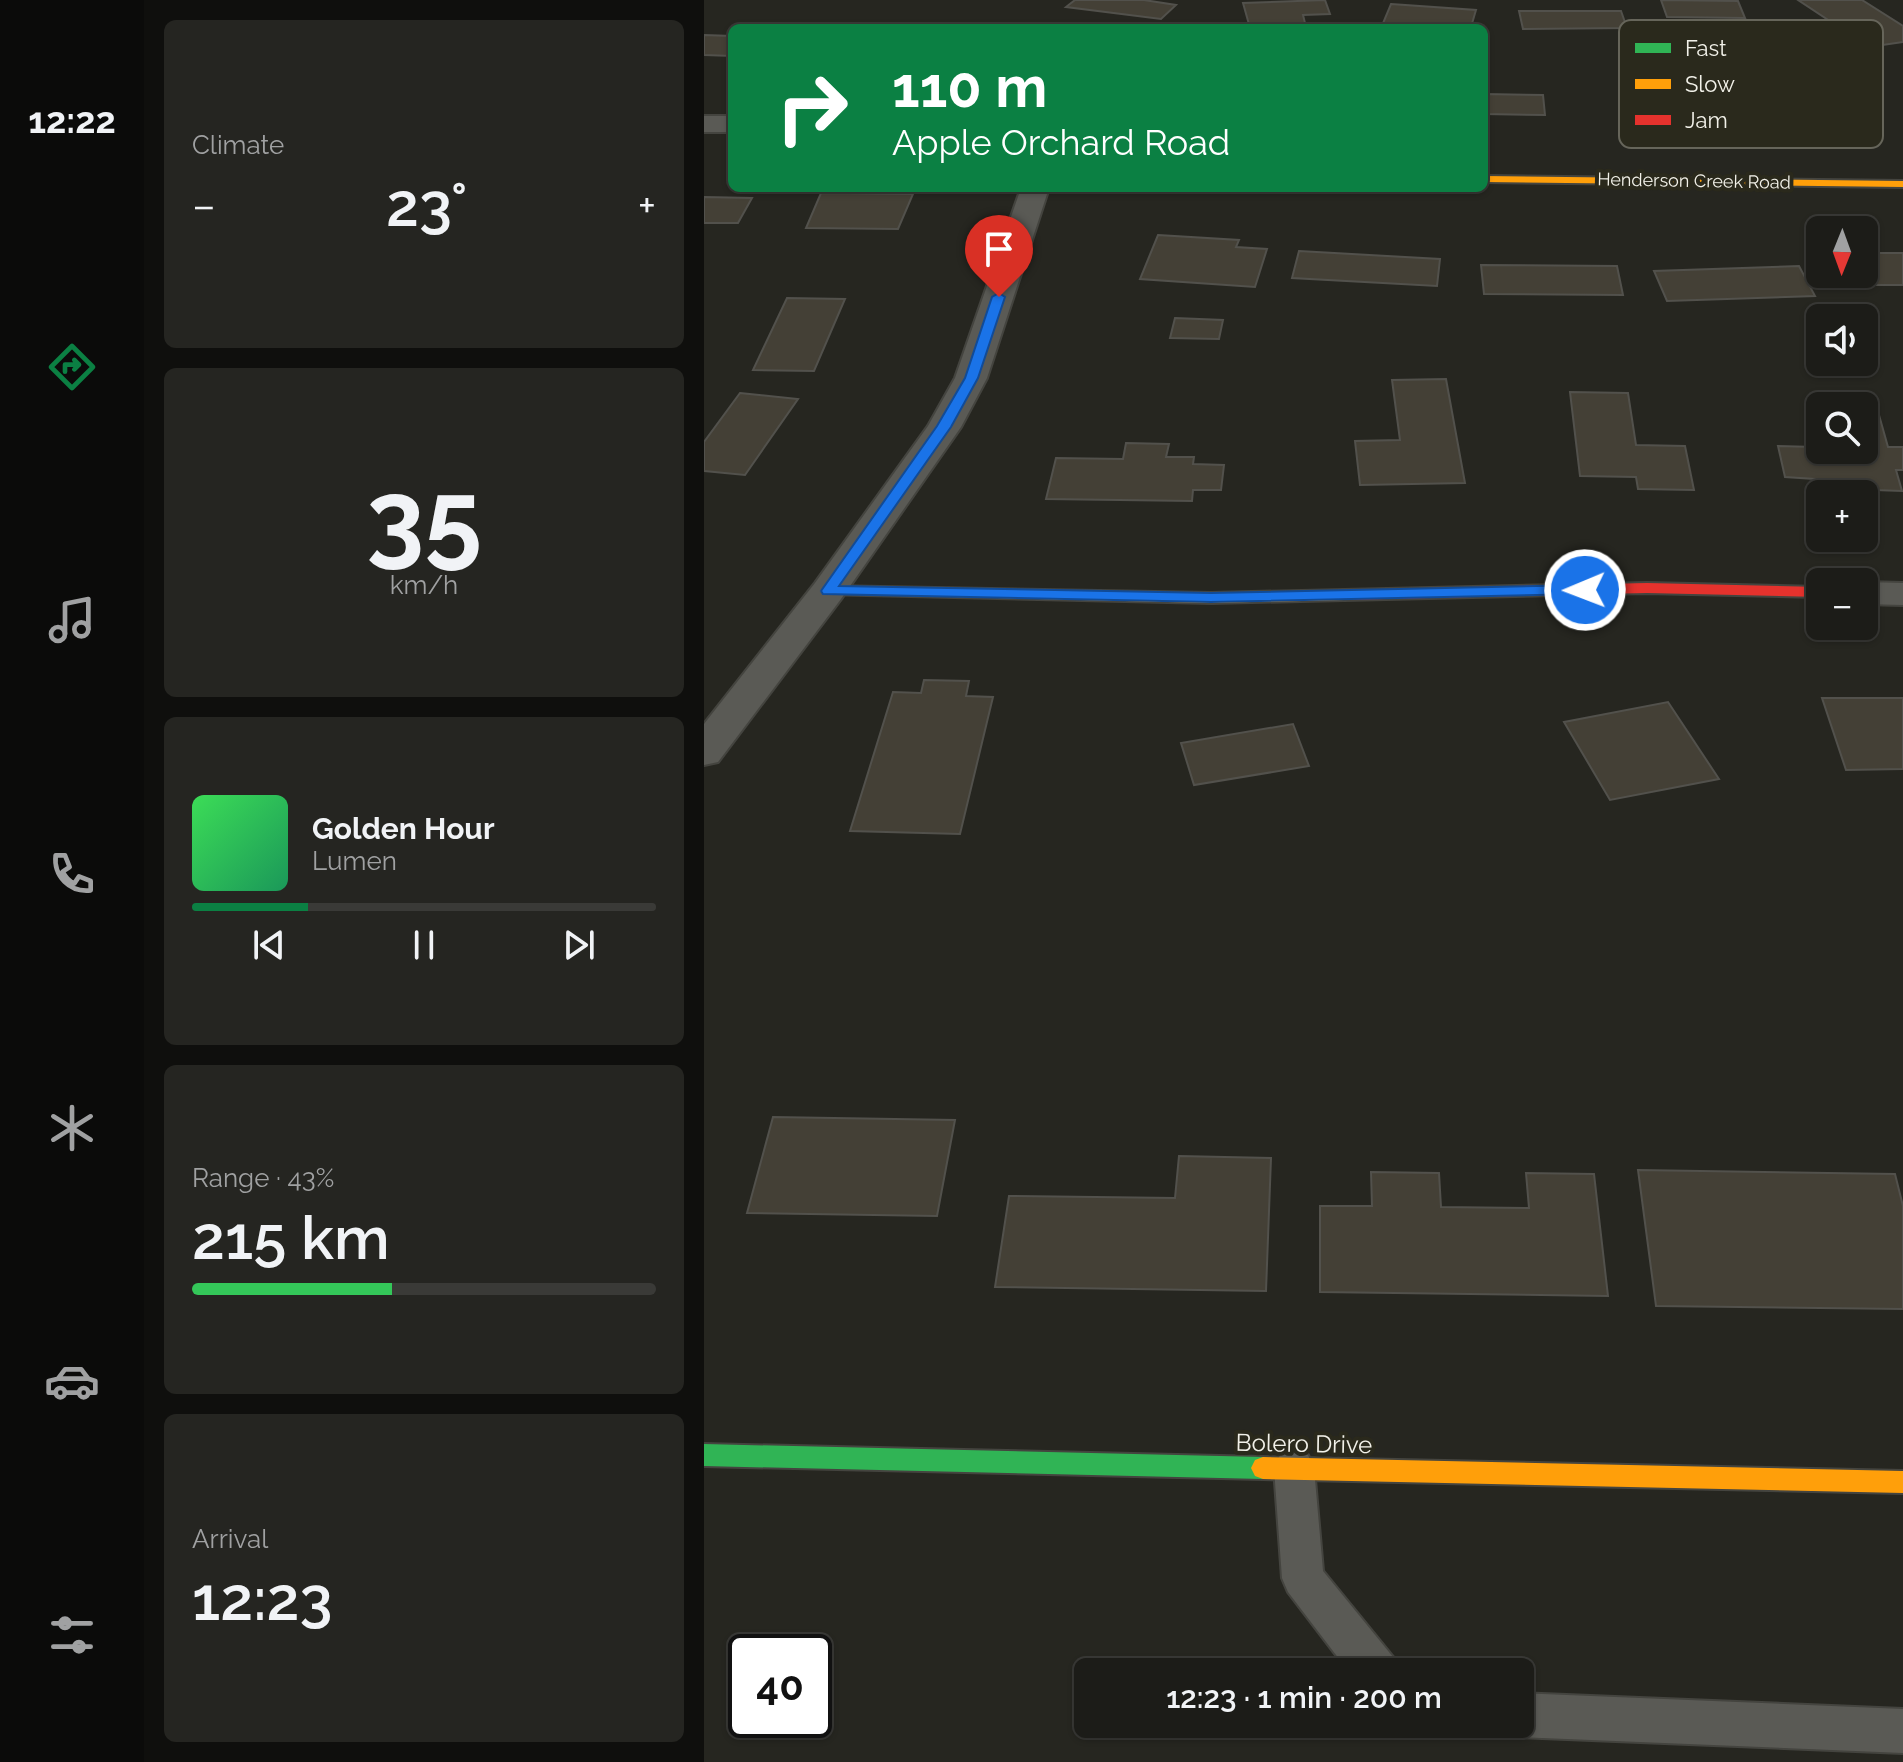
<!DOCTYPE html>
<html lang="en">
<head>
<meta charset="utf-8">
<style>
	body { margin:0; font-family:Raleway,sans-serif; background:#252521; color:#f1f3f6; height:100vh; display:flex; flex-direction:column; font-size:30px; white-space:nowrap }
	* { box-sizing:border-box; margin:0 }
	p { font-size:26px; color:#a0a1a2 }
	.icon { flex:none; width:44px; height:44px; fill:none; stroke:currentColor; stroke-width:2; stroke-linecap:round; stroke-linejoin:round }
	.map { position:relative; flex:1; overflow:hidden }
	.sheet { display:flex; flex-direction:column; gap:20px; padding:20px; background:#0f0f0d; width:560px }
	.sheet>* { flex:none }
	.top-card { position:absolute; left:24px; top:24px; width:760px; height:168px; border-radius:12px; box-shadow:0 2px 6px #0004,0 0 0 2px #3a3a37; background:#0b8043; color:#fff; overflow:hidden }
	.needle { width:52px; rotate:181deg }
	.controls { position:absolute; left:1102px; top:216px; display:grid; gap:16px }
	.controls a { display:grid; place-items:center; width:72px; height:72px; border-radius:12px; background:#1c1c18; box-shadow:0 2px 6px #0004,0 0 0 2px #3a3a37; font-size:40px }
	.speed { position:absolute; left:24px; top:1634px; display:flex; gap:16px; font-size:40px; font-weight:700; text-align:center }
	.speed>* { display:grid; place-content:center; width:104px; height:104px; border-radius:50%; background:#1c1c18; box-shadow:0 2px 6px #0004,0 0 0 2px #3a3a37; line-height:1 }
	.speed .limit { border:4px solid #111; border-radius:12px; background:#fff; color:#111 }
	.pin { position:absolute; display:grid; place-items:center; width:68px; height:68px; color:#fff; margin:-82px -34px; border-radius:50% 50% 50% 0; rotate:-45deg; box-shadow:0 0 8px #0007 }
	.pin .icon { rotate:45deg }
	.me { position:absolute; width:88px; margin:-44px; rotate:269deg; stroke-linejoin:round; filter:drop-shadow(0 0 6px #0008) }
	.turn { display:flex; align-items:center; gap:28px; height:168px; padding:0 32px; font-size:36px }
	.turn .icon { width:104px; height:104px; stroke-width:2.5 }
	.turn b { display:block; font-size:56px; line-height:68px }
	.big { font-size:60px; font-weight:600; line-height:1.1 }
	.sheet .tile { flex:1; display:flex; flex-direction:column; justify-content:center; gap:12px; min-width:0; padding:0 28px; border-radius:12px; background:#252521 }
	.sheet .dial { align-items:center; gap:0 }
	.dial b { font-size:104px; line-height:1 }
	.song { display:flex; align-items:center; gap:24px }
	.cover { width:96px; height:96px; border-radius:12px; background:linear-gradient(135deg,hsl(130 70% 55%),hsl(150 70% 35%)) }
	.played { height:8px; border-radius:4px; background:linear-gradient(90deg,#0b8043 25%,#3a3a37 25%) }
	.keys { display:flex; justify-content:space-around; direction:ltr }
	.heat { display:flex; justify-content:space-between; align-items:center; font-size:44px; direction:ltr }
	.charge { height:12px; border-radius:6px; background:linear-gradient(90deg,#34c759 43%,#3a3a37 0) }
	.trip { position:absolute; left:370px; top:1658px; width:460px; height:80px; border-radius:12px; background:#1c1c18; box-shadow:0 2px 6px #0004,0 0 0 2px #3a3a37; font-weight:600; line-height:80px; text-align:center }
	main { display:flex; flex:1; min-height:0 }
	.menu { display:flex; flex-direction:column; width:144px; justify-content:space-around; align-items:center; background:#0b0b0a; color:#a0a1a2 }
	.menu .icon { width:56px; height:56px }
	.menu .selected { color:#0b8043 }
	.menu b { font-size:36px; color:#f1f3f6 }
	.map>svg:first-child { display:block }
	.building { fill:#444036; stroke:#52514c; stroke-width:2 }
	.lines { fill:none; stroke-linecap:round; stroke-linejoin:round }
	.lane-casing { stroke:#44443f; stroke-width:4 }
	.street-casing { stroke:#44443f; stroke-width:4 }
	.fast-casing { stroke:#44443f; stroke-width:4 }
	.slow-casing { stroke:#44443f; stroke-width:4 }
	.jam-casing { stroke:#44443f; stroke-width:4 }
	.lane { fill:#5a5a55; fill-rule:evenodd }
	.street { fill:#5a5a55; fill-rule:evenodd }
	.fast { fill:#30b455; fill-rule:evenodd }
	.slow { fill:#ff9f0a; fill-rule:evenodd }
	.jam { fill:#e5322d; fill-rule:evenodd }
	.route { fill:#1a73e8; stroke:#114b97; stroke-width:2 }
	.labels { text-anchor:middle; stroke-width:8; stroke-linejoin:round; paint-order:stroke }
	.far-street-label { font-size:18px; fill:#f2f1e9; stroke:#2a291c }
	.near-street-label { font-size:24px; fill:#f2f1e9; stroke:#2a291c }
	.key { fill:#2a291c; stroke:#66655a; stroke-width:2 }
	.key-label { font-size:22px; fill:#f2f1e9 }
</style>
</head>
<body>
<main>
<nav class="menu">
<b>12:22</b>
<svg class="icon selected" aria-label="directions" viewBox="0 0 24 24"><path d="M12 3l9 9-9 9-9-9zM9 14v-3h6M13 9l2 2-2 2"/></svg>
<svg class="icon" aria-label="music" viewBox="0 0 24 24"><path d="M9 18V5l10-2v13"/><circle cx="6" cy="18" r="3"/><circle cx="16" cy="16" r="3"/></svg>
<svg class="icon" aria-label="phone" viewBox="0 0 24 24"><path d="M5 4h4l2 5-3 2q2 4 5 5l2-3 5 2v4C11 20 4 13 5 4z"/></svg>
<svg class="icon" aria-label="climate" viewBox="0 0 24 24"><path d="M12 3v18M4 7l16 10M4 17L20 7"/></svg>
<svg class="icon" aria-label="car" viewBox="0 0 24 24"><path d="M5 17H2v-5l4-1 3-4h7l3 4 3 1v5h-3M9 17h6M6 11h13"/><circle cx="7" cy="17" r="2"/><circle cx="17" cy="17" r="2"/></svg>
<svg class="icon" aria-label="filters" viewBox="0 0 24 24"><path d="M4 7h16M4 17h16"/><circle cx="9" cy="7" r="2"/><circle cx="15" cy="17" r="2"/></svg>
</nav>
<section class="sheet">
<div class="tile"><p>Climate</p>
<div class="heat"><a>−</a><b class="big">23°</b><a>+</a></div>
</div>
<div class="tile dial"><b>35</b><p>km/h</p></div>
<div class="tile">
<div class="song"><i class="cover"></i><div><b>Golden Hour</b><p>Lumen</p></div></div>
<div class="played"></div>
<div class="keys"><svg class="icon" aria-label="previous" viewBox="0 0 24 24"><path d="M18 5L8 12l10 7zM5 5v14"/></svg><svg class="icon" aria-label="pause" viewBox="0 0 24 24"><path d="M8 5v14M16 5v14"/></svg><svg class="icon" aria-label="next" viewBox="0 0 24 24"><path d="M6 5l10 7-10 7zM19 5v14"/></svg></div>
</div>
<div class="tile"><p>Range · 43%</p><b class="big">215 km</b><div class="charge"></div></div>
<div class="tile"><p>Arrival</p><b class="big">12:23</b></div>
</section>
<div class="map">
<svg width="1199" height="1762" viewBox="0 0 1199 1762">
	<rect width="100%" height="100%" fill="#262620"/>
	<path class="building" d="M371,0h69l32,5 -15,14 -95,-12z
		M621,0l5,14 -27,1 3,12 -30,1h-26l-7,-25z
		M957,0l77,1 7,17 -78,-1z
		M1094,0h64l41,26v16l-34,5z
		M687,4l85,6 -5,17 -52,-3 -1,4h-37z
		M815,11h102l6,17 -104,1z
		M0,35l28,1v20l-28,-1z
		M780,94l59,1 2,20 -61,-1z
		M117,193l92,1 -15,35 -92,-1z
		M0,197l48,1 -14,25h-34z
		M454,235l81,5 -3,7 31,2 -12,38 -115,-8z
		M595,251l141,8 -3,27 -145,-8z
		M1160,253h39v32h-42l-5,-11h8z
		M777,265l136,1 6,29 -139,-1z
		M1095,266l16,30 -148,5 -13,-30z
		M83,298l58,1 -31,72 -61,-1z
		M471,318l48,2 -4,19 -49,-1z
		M742,379l19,104 -105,2 -5,-44 45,-1 -8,-60z
		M866,392l58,1 8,52 49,1 9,44 -56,-1 -2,-12 -56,-1z
		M36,393l58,6 -53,76 -41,-4v-29z
		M1103,413h13v37h44v-35h15l9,32h15v23h-7l6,21 -85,-3 -2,-9 -30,-2 -7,-31 37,1z
		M422,443l43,1 -3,13h28l-1,7 31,1 -3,25h-28l-1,11 -146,-2 10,-41 67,1z
		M220,680l45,1 -3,15 27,1 -33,137 -110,-3 43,-139 28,1z
		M1118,698h81v71l-57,1z
		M964,702l51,77 -109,21 -46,-78z
		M589,724l16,42 -115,19 -13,-42z
		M69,1117l182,3 -18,96 -190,-3z
		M475,1156l92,2 -5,133 -271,-4 14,-91 166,2z
		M934,1170l257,4 8,32v103l-247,-3z
		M667,1172l68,1 2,34 88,1 -3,-35 68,1 14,122 -288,-4v-86h52z"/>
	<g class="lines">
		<defs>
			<path id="lane" d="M590,1450l14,5 6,13 9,103 70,86 6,15h-50l-61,-80 -6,-14 -8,-110 6,-13z
				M816,1693l383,16v44l-383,-16 -15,-7 -3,-6h18z"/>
			<path id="street" d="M0,116h28v16h-28z
				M317,188h28l-62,190 -26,49 -120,172 -123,163 -14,3v-41l111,-141 113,-157 27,-48z
				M1159,582h1l39,1v22l-39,-1z"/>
			<path id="fast" d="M0,1444l559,13 8,3 4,8 -4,8 -8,3 -559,-13z"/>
			<path id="slow" d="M780,176l419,5v6l-419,-5z
				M124,586l383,7 133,-3 8,5 -8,5 -133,3 -388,-9 -3,-3z
				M559,1457l640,14v22l-640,-14 -8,-3 -4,-8 4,-8z"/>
			<path id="jam" d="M943,583l173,4v10l-173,-4 -303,7 -8,-5 8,-5z"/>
		</defs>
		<use href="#lane" class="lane-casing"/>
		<use href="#street" class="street-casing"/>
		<use href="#fast" class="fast-casing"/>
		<use href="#slow" class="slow-casing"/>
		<use href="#jam" class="jam-casing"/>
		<use href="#lane" class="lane"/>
		<use href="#street" class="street"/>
		<use href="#fast" class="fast"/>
		<use href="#slow" class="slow"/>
		<use href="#jam" class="jam"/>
	</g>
	<path class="route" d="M295,293l6,4 -27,81 -27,49 -112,159 372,7 374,-8 8,5 -8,4 -374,8 -388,-8 -2,-3 116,-165 28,-48 27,-81z"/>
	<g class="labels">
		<g class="far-street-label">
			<text transform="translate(990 181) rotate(1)" y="6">Henderson Creek Road</text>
		</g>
		<g class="near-street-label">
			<text transform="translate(600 1444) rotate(1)" y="8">Bolero Drive</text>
		</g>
	</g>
	<rect x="915" y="20" width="264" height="128" rx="12" class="key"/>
	<rect x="931" y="43" width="36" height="10" fill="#30b455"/>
	<rect x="931" y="79" width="36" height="10" fill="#ff9f0a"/>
	<rect x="931" y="115" width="36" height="10" fill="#e5322d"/>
	<g class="key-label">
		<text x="981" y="56">Fast</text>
		<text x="981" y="92">Slow</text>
		<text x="981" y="128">Jam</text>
	</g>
</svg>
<div class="controls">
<a><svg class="needle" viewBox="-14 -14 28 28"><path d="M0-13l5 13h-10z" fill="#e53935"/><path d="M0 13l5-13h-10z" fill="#a0a1a2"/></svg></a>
<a><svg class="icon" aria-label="sound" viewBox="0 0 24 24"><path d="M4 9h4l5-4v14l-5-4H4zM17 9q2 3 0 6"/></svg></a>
<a><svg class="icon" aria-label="search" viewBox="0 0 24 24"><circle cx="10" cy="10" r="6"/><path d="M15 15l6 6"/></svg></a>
<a>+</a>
<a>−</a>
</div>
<div class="speed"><div class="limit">40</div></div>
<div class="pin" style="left:295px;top:297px;background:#d93025"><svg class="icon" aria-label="arrive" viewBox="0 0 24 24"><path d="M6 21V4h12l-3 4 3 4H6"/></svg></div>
<svg class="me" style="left:881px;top:590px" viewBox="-20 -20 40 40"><circle r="17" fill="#1a73e8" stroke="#fff" stroke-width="3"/><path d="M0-11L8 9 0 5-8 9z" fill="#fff"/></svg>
<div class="trip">12:23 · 1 min · 200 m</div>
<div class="top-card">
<div class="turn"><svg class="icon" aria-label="right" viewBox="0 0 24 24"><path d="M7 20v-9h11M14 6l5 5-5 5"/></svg><div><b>110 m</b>Apple Orchard Road</div></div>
</div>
</div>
</main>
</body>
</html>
